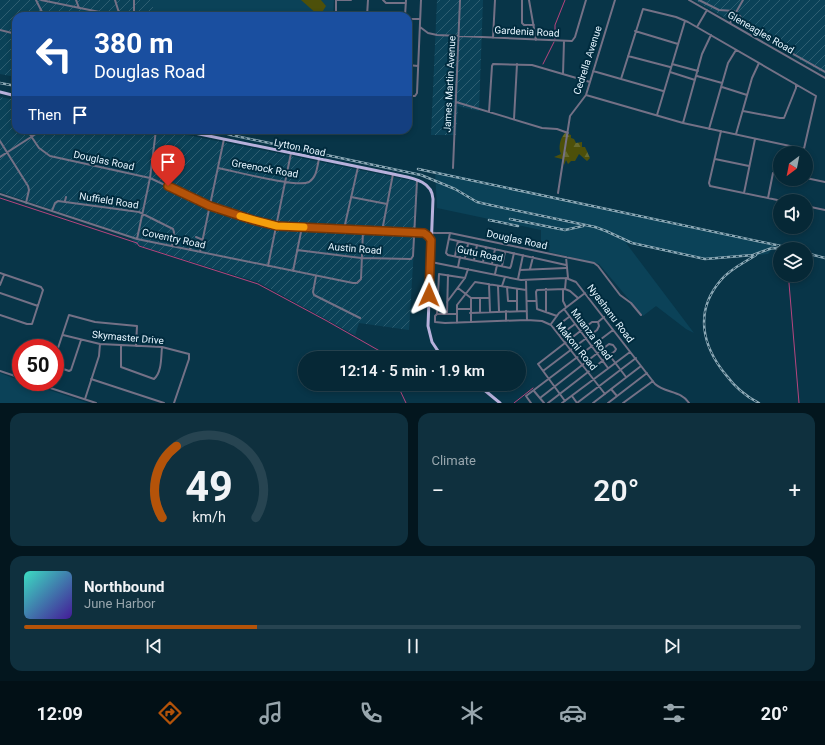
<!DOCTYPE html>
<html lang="en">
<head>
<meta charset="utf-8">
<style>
	body { margin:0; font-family:Roboto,sans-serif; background:#0f303e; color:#f1f3f6; height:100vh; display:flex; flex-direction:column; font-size:15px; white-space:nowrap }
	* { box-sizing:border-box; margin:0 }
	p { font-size:13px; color:#98a6ad }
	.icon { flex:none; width:22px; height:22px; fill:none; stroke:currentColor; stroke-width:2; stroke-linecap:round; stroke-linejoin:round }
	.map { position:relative; height:403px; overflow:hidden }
	.details { display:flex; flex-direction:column; gap:10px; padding:10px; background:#03161e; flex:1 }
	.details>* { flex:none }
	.top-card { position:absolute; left:12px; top:12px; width:400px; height:122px; border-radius:12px; box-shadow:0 2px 6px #0003,0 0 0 1px #274451; background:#1a4fa0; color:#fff; overflow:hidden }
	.needle { width:26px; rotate:212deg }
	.controls { position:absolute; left:773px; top:146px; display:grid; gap:8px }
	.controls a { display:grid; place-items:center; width:40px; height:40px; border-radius:50%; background:#062836; box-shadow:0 2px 6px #0003,0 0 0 1px #274451; font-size:20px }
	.speed { position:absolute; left:12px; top:339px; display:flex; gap:8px; font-size:20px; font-weight:700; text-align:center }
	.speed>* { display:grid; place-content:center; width:52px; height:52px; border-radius:50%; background:#062836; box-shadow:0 2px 6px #0003,0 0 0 1px #274451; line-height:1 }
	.speed .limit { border:6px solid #d22; background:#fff; color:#111 }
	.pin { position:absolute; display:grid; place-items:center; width:34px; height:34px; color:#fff; margin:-41px -17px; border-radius:50% 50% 50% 0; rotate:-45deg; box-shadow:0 0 4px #0007 }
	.pin .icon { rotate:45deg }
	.me { position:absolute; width:44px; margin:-22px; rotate:1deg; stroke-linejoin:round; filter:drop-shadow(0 0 3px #0008) }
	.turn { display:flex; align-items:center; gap:14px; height:84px; padding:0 16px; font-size:18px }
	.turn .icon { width:52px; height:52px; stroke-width:2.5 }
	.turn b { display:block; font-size:28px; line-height:34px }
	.then { display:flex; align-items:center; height:38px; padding:0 16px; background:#0003; gap:8px; font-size:15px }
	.big { font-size:30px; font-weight:600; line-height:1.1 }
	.details .tile { flex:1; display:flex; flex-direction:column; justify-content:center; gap:6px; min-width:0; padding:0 14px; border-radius:12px; background:#0f303e }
	.details .dial { align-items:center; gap:0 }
	.dial svg { height:104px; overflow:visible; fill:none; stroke:#274451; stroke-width:7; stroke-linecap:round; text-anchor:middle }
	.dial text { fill:#f1f3f6; stroke:none }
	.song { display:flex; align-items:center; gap:12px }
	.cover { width:48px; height:48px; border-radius:6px; background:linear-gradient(135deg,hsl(170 70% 55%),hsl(260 70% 35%)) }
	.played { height:4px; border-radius:2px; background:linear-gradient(90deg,#b45309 30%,#274451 30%) }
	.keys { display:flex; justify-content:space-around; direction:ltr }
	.heat { display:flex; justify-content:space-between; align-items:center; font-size:22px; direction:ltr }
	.details .tiles { flex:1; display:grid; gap:10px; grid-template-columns:1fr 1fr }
	.tile:last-child { grid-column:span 2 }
	.trip { position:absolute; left:298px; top:351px; width:228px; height:40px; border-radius:20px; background:#062836; box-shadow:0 2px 6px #0003,0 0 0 1px #274451; font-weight:600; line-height:40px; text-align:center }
	.tabs { display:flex; height:64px; justify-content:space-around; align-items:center; background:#021016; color:#98a6ad }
	.tabs .icon { width:28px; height:28px }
	.tabs .active { color:#b45309 }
	.tabs b { font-size:18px; color:#f1f3f6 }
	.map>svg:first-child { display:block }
	.built { fill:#0b4258 }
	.industrial { fill:url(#industrial-furrows) }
	.forest { fill:url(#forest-firs) }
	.pitch { fill:#4d500a }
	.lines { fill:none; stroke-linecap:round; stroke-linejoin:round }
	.stream { stroke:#b6457e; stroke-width:1 }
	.minor { stroke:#747186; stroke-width:2 }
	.major { stroke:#b8b1dc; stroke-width:3 }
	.rail-casing { stroke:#8da9b6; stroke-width:2.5 }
	.rail { stroke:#002b3e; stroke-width:1; stroke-dasharray:3; stroke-linecap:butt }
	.route-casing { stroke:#753606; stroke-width:10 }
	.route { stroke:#b45309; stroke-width:7 }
	.slow { stroke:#f59e0b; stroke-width:7 }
	.labels { text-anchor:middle; stroke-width:4; stroke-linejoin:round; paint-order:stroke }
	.street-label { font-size:10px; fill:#e5f5ff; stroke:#002b3e }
</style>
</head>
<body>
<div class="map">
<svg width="825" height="403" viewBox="0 0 825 403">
	<defs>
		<pattern id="industrial-furrows" width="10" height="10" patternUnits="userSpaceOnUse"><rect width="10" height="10" fill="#0b4258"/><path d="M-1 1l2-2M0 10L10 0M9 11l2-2" fill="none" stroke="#2e5e71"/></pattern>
		<pattern id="forest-firs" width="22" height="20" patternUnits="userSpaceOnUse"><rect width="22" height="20" fill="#4d500a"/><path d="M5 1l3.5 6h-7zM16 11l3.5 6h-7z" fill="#666a2f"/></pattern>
	</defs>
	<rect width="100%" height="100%" fill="#083548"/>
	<path class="built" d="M153,0h181l-1,16h-180z
		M435,171l341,74 -8,9 -61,6 -81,-17 68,90 -8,-4 -30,-23 -13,10 -44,-52 -50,-12 1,-7 -9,-2v-13l-104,-22z
		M0,373l21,8v1h4l63,21h-88z"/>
	<path class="industrial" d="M0,0h153v16h-137v61l-16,-3z
		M437,0h46l-4,111 -21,-5 -2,29h-25z
		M694,0h131v74z
		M0,97l16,3v30h147l255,52 -9,148 -50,-7 -4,12 -97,-53 -124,-38 -3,-8 -131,-44z"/>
	<path class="forest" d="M565,133l6,2v3l3,1 2,4 6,-1v5h3l5,11 -3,3 -8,-7 -4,7h-4l-3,3 -2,-4 -2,5 -2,-6 -8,-2 7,-3c-3,-6 -1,-16 4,-21z"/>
	<path class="pitch" d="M301,0h20l5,6 -5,8 -3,1z"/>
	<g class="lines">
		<path class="stream" d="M555,39v-14l10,-25
			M543,64l11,-22
			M0,198l137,45 2,3 119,38 69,37 58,33 2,4
			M789,283l10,120
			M397,384l9,19
			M514,403l19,-15"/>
		<path class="minor" d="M36,0l8,16
			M41,0l78,16
			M76,0l3,8
			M115,0l5,16
			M336,0v16
			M336,0h15
			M383,0l3,3h20
			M522,0v23l2,2h10
			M529,0l7,40
			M689,0l136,78
			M699,0l20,10 15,1 6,5 5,9 4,4 76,43
			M134,16v-16
			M367,16l1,-16
			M405,16l1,-16
			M408,19h12
			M730,23l13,-23
			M420,27l8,6 9,2 135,6 3,-4 11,-37
			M697,27l10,-17
			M0,30l16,4
			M635,31l43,13
			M493,38l2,-38
			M628,56l42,11
			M672,64l26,7
			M408,65l10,1
			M593,71l70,20
			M670,72l25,8
			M563,74l1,-33
			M697,76l25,7
			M621,79l22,-70 33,8 12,5 128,74 -13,57
			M722,87l25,8
			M586,95l97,28 121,26
			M408,96h7l2,-3 4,-93
			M456,102l86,26 15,1 11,4
			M743,111l37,7h4l12,-30v-3
			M489,112l3,-46 1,-2 39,1 58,17
			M657,115l28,-94
			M514,119l3,-55
			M683,123l19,-69 9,-19
			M709,129l19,-66 8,-13
			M27,130l12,18 11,8 100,22 60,28 43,14 24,6 159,7
			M721,131l-12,52 1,3 72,15
			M736,134l16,-56 7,-15
			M0,141l28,45 1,4 -3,13
			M0,157l42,-27
			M715,159l34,7
			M218,168c16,3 79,20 91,14 8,-5 8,-15 10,-23
			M453,168l7,-168
			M806,178l19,4
			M558,193l12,-77 16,-21 29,-95
			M744,193l11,-54
			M0,194l137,45 216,44h4l4,-4 2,-48
			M351,197l36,7
			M768,198l5,-25 3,-2 4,1
			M65,201l1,-4
			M806,206l19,4
			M52,211l3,-8 3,-2 81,11 34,17 1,3 -2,14
			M344,229l14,-62
			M382,231l11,-57
			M437,233h13l144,30 4,3 22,29 11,8 10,12
			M450,233l-4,20 2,2 62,13 1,-2 3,-13
			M196,237l7,3
			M137,239l13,-61 6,-48
			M449,239l117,26
			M190,250l1,-5
			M297,250l64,8 50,1 2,-3 4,-76
			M200,252l24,-113
			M455,256l3,-15
			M566,257l2,21
			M465,258l3,-14
			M474,260l3,-15
			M431,262l90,18 45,-2 10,4 79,102c10,9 27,7 34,19
			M483,262l3,-15
			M492,264l3,-15
			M268,266l23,-113
			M502,266l3,-14
			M458,267l2,-10
			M530,269l3,-12
			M520,270l46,-2
			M293,271l9,-44
			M0,273l41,14 2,3 -11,34h-5l-27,-9
			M495,274l2,-9
			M316,276l-3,16 1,3 46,23
			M518,279l5,-24
			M526,280l1,40
			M489,284l1,28
			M0,285l4,-10
			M498,286l1,25
			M502,286l3,-9
			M507,287l1,14h9
			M458,288l13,10v24
			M517,289v22
			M546,289v22
			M563,289v12l3,6
			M565,289l1,-11
			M0,293l38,13
			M471,298h18
			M480,298v14
			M527,301h9
			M447,302l18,-24 3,-9
			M457,309h13
			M564,309l44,59
			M506,311v10
			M470,313l57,-2
			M437,314l2,-40 26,4
			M447,314l1,-39
			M456,314h-19l-2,2v6l10,1 82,-3 15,1 9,4 54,69
			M557,316l-20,-7 -1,-17 1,-2 28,-1 5,2 8,7
			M598,322l6,-5
			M457,323v-18l18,-23 51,8
			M551,324l8,-11 26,-20
			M554,328l15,-11
			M63,335l37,9 62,3 27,7v5l-15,44
			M560,335l15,-11
			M121,345v22l33,12c8,-7 7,-22 8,-32
			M610,356l16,21
			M55,357l14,-42 26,7 42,4 -1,20
			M55,366l14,5 2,-1 10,-30
			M0,371l21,7
			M543,371l54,-41 2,-4 -1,-4
			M91,379l73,24
			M32,382l64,21
			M45,386l1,-4
			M611,389l6,7
			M534,391l10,12
			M572,396l5,7
			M540,398l69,-54 4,1 3,4 -1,2 -5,4 -62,48
			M85,399l14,-43 1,-12
			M565,401l-27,-37 54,-42h6
			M531,403l-5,-7 87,-66
			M562,403l68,-51
			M577,403l59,-45
			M593,403l48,-37
			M608,403l39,-30
			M623,403l30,-22"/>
		<path class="major" d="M0,92l16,4
			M180,130l213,44c16,4 39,5 40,25l-5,127 4,16 6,9 7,7
			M424,233l5,3 2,4
			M477,384l23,19"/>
		<defs>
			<path id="rail" d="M0,83l16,3
				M215,130l16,5 190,40 34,14 22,13 13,3 105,22 11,4 26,12 73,16 48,-4 19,-7 11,1
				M418,169l377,80
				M510,219l55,11 18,-4
				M489,220l29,6
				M806,253l19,5
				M756,255c-12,8 -26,14 -35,25 -27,31 -19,66 5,95 9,12 19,21 33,28"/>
		</defs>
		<use href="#rail" class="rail-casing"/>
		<use href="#rail" class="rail"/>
	</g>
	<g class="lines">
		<defs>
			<path id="route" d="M168,186l42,20 43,14 24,6 147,7 4,3 3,4 -2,55"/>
		</defs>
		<use href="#route" class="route-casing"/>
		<use href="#route" class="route"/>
		<path class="slow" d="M240,216l37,10 27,1"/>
	</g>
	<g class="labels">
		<g class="street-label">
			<text transform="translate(527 31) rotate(3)" y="4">Gardenia Road</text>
			<text transform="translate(761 32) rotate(30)" y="4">Gleneagles Road</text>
			<text transform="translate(587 60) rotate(-72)" y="4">Cedrella Avenue</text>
			<text transform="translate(449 84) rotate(-87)" y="4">James Martin Avenue</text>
			<text transform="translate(300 147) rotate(12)" y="4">Lytton Road</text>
			<text transform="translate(104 160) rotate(12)" y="4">Douglas Road</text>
			<text transform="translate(265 168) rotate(10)" y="4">Greenock Road</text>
			<text transform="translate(109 200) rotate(9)" y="4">Nuffield Road</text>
			<text transform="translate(174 238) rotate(12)" y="4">Coventry Road</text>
			<text transform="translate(517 239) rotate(12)" y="4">Douglas Road</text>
			<text transform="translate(355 248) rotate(5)" y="4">Austin Road</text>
			<text transform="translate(480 253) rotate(12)" y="4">Gutu Road</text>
			<text transform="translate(611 313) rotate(53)" y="4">Nyashanu Road</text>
			<text transform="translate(592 334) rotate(53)" y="4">Muanza Road</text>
			<text transform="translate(128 337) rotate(5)" y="4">Skymaster Drive</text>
			<text transform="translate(577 346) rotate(51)" y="4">Makoni Road</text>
		</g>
	</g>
</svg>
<div class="controls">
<a><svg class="needle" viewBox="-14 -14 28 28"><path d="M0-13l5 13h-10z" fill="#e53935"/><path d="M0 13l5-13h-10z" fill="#98a6ad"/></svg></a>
<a><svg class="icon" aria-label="sound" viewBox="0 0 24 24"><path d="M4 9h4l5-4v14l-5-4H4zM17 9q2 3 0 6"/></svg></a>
<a><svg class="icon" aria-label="layers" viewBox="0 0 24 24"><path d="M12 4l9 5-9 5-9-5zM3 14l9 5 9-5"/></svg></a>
</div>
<div class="speed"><div class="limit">50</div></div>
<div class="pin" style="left:168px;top:186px;background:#d93025"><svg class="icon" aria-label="arrive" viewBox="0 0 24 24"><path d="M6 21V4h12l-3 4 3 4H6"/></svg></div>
<svg class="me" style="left:429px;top:295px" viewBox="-20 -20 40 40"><path d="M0-17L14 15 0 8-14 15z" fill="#b45309" stroke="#fff" stroke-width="4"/></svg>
<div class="trip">12:14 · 5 min · 1.9 km</div>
<div class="top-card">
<div class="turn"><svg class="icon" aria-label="left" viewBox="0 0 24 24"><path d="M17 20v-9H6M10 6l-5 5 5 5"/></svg><div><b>380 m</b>Douglas Road</div></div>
<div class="then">Then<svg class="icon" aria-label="arrive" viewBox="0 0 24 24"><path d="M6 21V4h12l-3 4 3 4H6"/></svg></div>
</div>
</div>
<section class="details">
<div class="tiles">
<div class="tile dial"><svg viewBox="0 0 100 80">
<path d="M14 69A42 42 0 1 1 86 69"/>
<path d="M14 69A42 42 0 0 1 25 14" stroke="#b45309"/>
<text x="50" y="56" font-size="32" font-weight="700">49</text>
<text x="50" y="72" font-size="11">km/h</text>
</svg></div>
<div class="tile"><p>Climate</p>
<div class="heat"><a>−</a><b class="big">20°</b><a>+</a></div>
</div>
<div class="tile">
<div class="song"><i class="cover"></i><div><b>Northbound</b><p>June Harbor</p></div></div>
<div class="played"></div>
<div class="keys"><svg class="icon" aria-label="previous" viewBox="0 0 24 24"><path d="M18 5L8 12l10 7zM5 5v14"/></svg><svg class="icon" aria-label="pause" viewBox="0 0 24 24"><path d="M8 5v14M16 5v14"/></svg><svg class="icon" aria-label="next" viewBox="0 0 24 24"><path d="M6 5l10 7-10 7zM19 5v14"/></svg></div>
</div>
</div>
</section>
<nav class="tabs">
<b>12:09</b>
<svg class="icon active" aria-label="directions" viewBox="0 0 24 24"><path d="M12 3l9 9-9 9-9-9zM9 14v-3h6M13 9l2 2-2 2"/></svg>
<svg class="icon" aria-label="music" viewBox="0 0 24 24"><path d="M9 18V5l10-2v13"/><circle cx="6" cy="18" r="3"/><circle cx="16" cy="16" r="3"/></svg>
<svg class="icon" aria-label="phone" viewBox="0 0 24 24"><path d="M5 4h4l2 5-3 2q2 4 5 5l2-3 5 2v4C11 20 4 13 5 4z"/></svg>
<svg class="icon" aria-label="climate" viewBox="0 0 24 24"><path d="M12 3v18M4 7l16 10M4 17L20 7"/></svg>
<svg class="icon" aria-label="car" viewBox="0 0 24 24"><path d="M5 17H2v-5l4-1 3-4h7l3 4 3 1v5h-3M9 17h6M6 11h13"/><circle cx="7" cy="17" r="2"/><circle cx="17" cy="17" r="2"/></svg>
<svg class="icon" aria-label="filters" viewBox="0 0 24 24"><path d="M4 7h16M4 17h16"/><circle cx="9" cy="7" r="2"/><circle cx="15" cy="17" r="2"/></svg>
<b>20°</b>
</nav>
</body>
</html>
